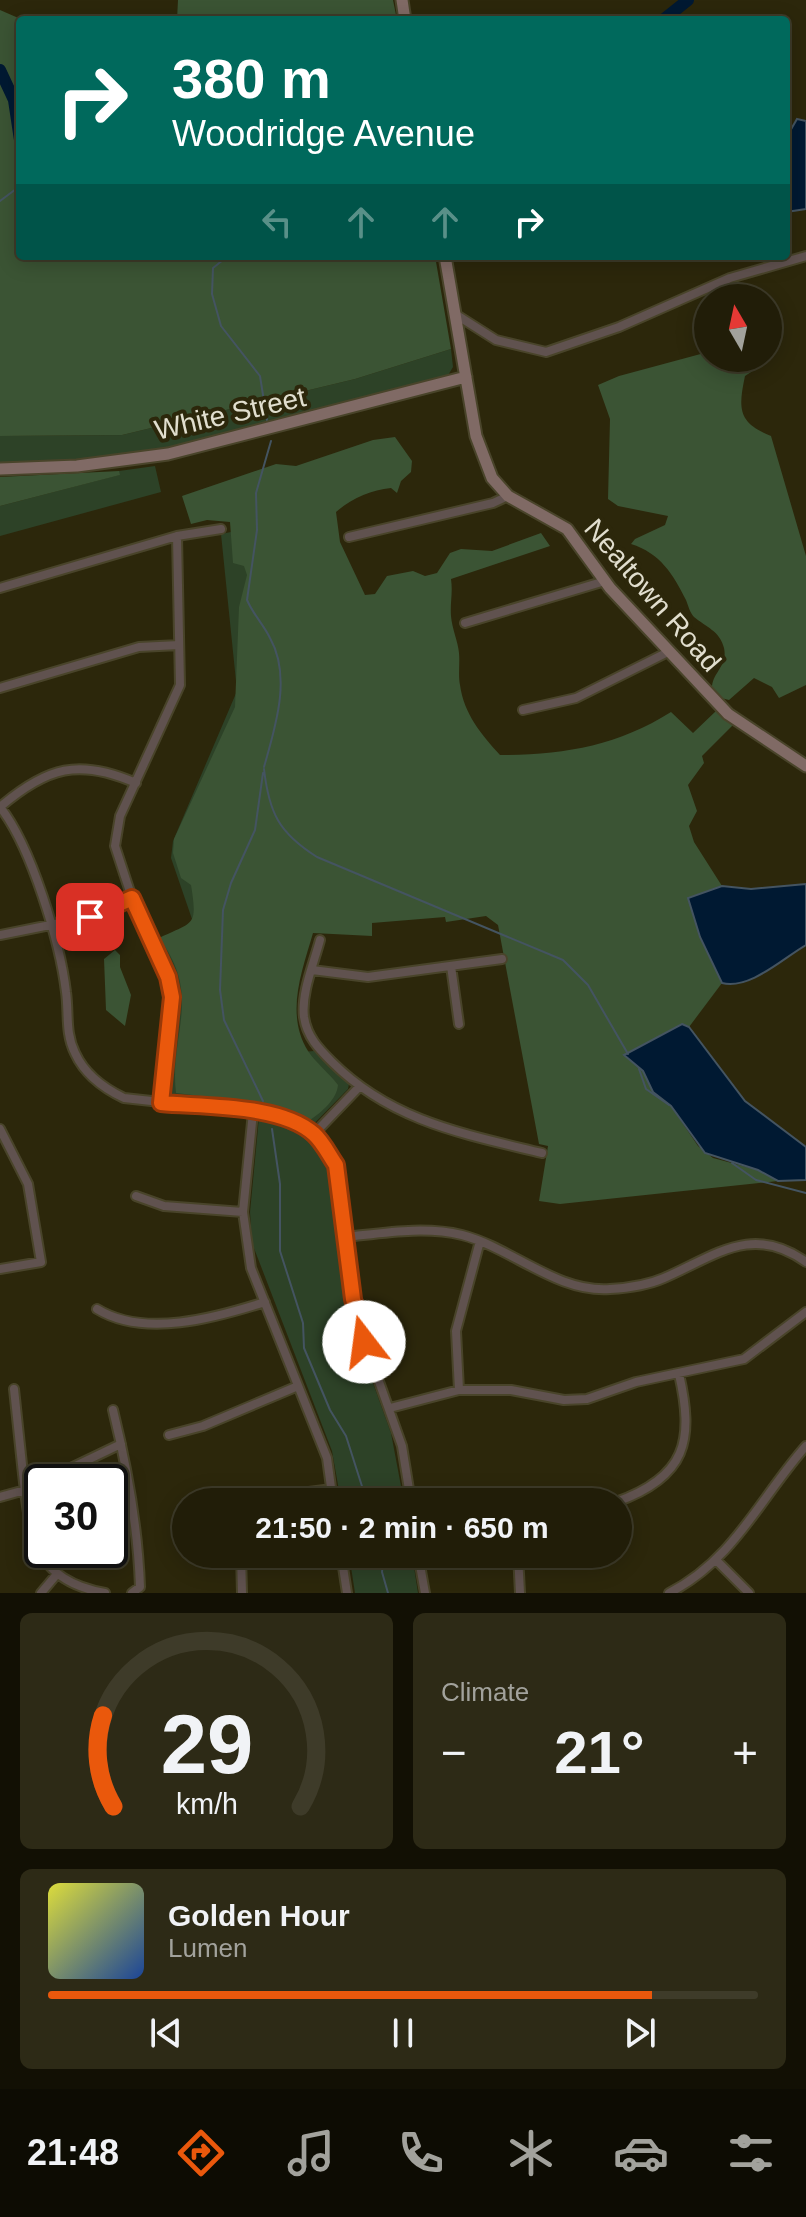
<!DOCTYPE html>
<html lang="en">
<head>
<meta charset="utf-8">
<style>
	body { margin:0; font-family:Helvetica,sans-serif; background:#2d2a16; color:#f1f3f6; height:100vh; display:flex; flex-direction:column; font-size:30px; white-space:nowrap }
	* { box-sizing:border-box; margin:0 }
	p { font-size:26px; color:#a2a29c }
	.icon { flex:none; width:44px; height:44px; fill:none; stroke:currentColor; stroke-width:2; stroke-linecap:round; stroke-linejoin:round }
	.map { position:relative; height:1593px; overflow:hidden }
	.drawer { display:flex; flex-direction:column; gap:20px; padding:20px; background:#121004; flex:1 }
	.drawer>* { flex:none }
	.top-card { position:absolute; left:16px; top:16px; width:774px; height:244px; border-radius:8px; box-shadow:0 4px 20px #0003,0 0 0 2px #3e3b29; background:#00695c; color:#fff; overflow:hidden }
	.needle { width:52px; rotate:351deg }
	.buttons { position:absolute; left:694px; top:284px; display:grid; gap:16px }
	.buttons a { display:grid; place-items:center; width:88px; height:88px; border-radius:50%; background:#211d08; box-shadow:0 4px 20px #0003,0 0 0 2px #3e3b29; font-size:40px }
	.speed { position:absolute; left:24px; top:1464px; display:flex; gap:16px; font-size:40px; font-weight:700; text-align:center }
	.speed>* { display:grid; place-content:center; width:104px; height:104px; border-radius:50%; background:#211d08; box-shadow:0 4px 20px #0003,0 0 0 2px #3e3b29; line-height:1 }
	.speed .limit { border:4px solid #111; border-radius:12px; background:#fff; color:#111 }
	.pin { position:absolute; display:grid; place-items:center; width:68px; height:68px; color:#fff; margin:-34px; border-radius:16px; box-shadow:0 4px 12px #0006 }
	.me { position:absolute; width:88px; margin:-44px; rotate:345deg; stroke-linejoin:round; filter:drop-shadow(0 0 6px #0008) }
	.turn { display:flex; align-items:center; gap:28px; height:168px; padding:0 24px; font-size:36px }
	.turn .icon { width:104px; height:104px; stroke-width:2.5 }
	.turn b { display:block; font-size:56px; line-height:68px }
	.lanes { display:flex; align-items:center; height:76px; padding:0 24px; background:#0003; justify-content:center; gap:40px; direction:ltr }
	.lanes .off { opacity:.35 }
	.big { font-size:60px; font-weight:700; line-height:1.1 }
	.drawer .widget { flex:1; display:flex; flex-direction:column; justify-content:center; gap:12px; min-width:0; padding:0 28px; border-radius:12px; background:#2d2a16 }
	.drawer .dial { align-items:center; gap:0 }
	.dial svg { height:208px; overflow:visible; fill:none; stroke:#3e3b29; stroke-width:7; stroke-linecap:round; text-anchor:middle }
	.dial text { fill:#f1f3f6; stroke:none }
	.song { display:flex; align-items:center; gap:24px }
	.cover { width:96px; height:96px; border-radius:12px; background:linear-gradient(135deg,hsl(60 70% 55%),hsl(220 70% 35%)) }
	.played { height:8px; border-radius:4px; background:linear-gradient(90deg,#ea580c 85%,#3e3b29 85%) }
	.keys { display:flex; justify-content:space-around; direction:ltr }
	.heat { display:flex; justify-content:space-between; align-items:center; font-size:44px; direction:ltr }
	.drawer .tiles { flex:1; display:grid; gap:20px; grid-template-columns:1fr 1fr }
	.widget:last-child { grid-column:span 2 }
	.trip { position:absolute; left:172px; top:1488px; width:460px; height:80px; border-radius:40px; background:#211d08; box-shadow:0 4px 20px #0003,0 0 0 2px #3e3b29; font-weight:700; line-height:80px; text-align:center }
	.tabs { display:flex; height:128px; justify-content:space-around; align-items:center; background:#0d0c03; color:#a2a29c }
	.tabs .icon { width:56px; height:56px }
	.tabs .current { color:#ea580c }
	.tabs b { font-size:36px; color:#f1f3f6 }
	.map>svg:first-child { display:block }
	.green { fill:#2d4227 }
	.forest { fill:#3b5434 }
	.water { fill:#001932; stroke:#445461; stroke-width:2 }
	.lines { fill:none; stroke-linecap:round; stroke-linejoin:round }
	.stream { stroke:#445461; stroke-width:2 }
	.river { stroke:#001932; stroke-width:12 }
	.street-casing { stroke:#49442a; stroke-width:12 }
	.secondary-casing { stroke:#49442a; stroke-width:15 }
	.street { stroke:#60524f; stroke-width:8 }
	.secondary { stroke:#806a65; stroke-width:11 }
	.route-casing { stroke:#983908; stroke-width:20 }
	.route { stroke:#ea580c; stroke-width:14 }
	.labels { text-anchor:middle; stroke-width:8; stroke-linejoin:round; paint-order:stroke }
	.street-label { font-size:28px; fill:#e1dece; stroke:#2c270b }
</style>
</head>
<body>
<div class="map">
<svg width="806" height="1593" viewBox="0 0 806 1593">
	<rect width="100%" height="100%" fill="#2c270b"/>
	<path class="green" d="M451,349l2,18 -6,10 -266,71 -92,12 -89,3v-27l122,-1 233,-56z
		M155,466l6,26 -161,44v-30l119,-31v-4z
		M241,530l37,196 -36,331 72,-6 35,33 -1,5 -45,46 16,15 12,24 20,148 40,111 13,69h-63l-9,-51 -80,-208 -2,-31 10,-105 -86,-7 -4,-4c-7,-66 27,-82 -14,-152l37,-22 -22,-64 2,-17 64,-150 -16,-157z
		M349,1554h63l6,39h-63z"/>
	<path class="forest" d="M178,0h215l4,20h-220z
		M0,10l23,10 -3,236h415l16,93 -96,30 -233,56 -122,1z
		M708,352v6h30l16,8v4l-9,6c-7,33 -7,47 26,60l35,120v129l-27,13 -7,-11 -18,-9 -25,22 -8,-2 -9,-10c0,-15 16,-22 12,-40 -4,-17 -18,-21 -30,-31 -4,-4 -6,-12 -8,-17 -13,-26 -26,-47 -55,-56l4,-5 30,-14 3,-9 -50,-10 -10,-7 2,-80 -12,-34 21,-9z
		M395,437l17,24 -1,11 -10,9 -4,12 -6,-5c-20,2 -39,10 -55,24l4,30 25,53 10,-1 12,-18 26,-5 12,5 12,-3 13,-20 11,-4 31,2 49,-18 9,13 -99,33c2,14 -1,24 0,37 1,13 7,25 8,37 1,11 -1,22 1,32 4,29 21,49 40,70 63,0 117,-9 171,-43l22,21 23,-22 17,14 -31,31 2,7 -16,22 9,26 -8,15 5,16 28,44 -34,12 12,39 22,46 -33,44 -8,-2 -56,30 18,16 10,21 18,14 27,40 15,12 45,12 20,11 -218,23 -21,-3 9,-55 -9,-2 -41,-219 -12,-9 -40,6 -1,-5 -73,6v13l-59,-3c-11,38 -28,81 -5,118 8,12 21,22 30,34 -1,14 -16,27 -28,35l-52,-17 -82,-10c-7,-60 27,-96 -17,-155 34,-17 39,-10 32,-53l-10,-7 -8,-25 1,-14 61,-132 4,-100 8,-32 -3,-9 -11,-3 -3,-41 -23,-2 -16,4 -9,-28 94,-32 20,2 77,-26z
		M119,471l1,4 -120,31v-29z
		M115,950l5,5v12l11,28 -6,31 -19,-16 -2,-51z"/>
	<path class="water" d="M797,119l9,2v88l-20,3v-74z
		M806,884v61c-23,13 -56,45 -84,38l-22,-46 -12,-39 34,-12 29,3z
		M682,1024l7,3 56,74 61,46v33l-28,1 -20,-11 -53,-17 -34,-47 -18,-14 -10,-21 -19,-16z"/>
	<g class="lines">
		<path class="stream" d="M0,201l20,-15
			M228,256l-15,12 -1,26 9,32 39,50 7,44
			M264,767c11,-39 28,-90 6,-129 -7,-14 -17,-24 -23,-38l10,-70 -1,-37 15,-52
			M264,769c5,44 15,64 53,88l246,103 25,25 40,69
			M639,1069l7,20 23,16
			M263,1101l-39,-81 -4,-30 3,-80 8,-27 24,-53 8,-57
			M272,1129l8,55v67l23,72 1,25 26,62 16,26 21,66
			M732,1163l24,17 50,13
			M384,1554l-2,18 6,21"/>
		<path class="river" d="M663,20l25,-20
			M0,70l14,30 6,40"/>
		<defs>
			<path id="street" d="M455,314l41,26 50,12 73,-25 111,-49 76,-22
				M349,537l144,-34 15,-7
				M0,588l177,-52 44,-7
				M465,623l140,-42
				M0,688l139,-41 40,-2
				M523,710l53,-12 92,-46
				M0,807c31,39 60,135 66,185 3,21 -1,41 9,61 10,22 28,35 49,45l147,16 30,11 23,22 12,18 4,22 17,133 45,126 9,56
				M0,807c47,-40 79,-49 136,-24
				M0,935l90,-18 42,-19
				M320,940c-6,23 -19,53 -16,77 3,20 15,32 28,45 59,59 132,72 210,91
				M451,966l8,58
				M312,970l56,7 134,-18
				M161,1103l11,-106 -4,-20 -36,-79 -17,-52 5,-30 60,-131 -3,-149
				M253,1112l-10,100 8,56 76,190 6,44
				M0,1129l28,55 13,78 -41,7
				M314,1134l45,-47
				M136,1196l28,10 79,6
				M346,1237c38,-4 78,-11 116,-2 50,13 95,58 148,54 18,-1 38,-4 54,-11 51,-22 88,-55 142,-16
				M97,1309c47,29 118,9 168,-7
				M14,1389c3,28 6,57 9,85 7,61 10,106 82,119
				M459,1390l-3,-59 24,-90
				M390,1408l69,-18h52l53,10 23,-1 49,-17 108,-23 62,-47
				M113,1410c14,57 25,117 27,177l-8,6
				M169,1435l34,-9 95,-40
				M0,1497l25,-7 96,-46
				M271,1502l22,-8 39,-5
				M446,1502h65
				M616,1502c71,-25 78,-62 63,-128
				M241,1554l1,39
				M341,1554l6,39
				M418,1554l7,39
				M518,1554l2,39
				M717,1561l32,32
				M41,1593l16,-19
				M669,1593c65,-33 91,-95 137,-147"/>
			<path id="secondary" d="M402,0l3,20
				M445,256l31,180 16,42 16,18 59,33 43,59 118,126 78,52
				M0,469l77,-3 91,-12 298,-77"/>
		</defs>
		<use href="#street" class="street-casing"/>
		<use href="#secondary" class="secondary-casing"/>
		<use href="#street" class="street"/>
		<use href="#secondary" class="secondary"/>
	</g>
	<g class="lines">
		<defs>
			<path id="route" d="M90,917l42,-19 36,79 4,20 -11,106c43,4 120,1 153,31 9,8 15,21 22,31l17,134 11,43"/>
		</defs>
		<use href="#route" class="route-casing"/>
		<use href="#route" class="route"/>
	</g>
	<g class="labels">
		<g class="street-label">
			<text transform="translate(230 413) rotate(-13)" y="10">White Street</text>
			<text transform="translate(653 595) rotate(49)" y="10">Nealtown Road</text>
		</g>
	</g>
</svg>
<div class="buttons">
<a><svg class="needle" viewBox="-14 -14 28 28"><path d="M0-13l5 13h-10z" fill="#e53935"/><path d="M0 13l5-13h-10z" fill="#a2a29c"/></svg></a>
</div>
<div class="speed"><div class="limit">30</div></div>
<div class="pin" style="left:90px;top:917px;background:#d93025"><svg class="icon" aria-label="arrive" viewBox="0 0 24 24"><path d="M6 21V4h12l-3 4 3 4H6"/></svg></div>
<svg class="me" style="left:364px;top:1342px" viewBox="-20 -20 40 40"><circle r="19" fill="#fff"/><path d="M0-13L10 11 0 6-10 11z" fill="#ea580c"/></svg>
<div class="trip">21:50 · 2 min · 650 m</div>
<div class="top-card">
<div class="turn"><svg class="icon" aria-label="right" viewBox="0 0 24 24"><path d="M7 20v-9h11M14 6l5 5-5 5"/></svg><div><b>380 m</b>Woodridge Avenue</div></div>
<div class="lanes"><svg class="icon off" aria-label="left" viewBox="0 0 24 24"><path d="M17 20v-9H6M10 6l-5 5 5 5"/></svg><svg class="icon off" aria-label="ahead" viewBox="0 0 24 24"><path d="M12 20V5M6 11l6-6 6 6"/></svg><svg class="icon off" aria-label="ahead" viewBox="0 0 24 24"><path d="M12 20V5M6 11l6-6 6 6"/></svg><svg class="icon" aria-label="right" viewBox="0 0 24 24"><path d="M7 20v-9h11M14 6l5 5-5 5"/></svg></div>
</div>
</div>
<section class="drawer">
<div class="tiles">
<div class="widget dial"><svg viewBox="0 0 100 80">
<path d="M14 69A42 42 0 1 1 86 69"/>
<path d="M14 69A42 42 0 0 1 10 34" stroke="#ea580c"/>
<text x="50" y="56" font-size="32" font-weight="700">29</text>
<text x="50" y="72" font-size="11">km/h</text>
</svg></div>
<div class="widget"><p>Climate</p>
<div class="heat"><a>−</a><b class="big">21°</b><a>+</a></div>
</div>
<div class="widget">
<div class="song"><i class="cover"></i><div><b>Golden Hour</b><p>Lumen</p></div></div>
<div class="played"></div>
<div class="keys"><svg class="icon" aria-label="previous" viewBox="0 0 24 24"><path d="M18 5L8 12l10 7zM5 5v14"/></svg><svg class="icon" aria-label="pause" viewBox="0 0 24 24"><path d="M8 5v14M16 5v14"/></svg><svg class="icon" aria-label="next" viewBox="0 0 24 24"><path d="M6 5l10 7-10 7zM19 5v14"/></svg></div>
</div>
</div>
</section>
<nav class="tabs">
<b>21:48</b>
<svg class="icon current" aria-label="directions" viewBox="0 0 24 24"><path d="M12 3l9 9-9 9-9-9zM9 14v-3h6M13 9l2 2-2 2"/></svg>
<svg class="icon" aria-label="music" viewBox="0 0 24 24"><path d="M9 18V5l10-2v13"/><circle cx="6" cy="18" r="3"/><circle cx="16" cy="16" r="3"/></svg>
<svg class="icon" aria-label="phone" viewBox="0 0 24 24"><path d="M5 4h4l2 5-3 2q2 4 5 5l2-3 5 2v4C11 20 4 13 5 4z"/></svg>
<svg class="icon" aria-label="climate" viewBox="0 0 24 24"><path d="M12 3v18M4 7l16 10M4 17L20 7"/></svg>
<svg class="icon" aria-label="car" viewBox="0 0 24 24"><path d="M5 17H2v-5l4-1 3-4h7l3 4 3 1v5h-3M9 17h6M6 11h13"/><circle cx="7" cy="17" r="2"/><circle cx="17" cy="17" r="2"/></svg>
<svg class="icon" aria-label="filters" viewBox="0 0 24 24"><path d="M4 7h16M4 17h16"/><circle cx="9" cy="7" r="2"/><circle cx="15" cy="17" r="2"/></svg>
</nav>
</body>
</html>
